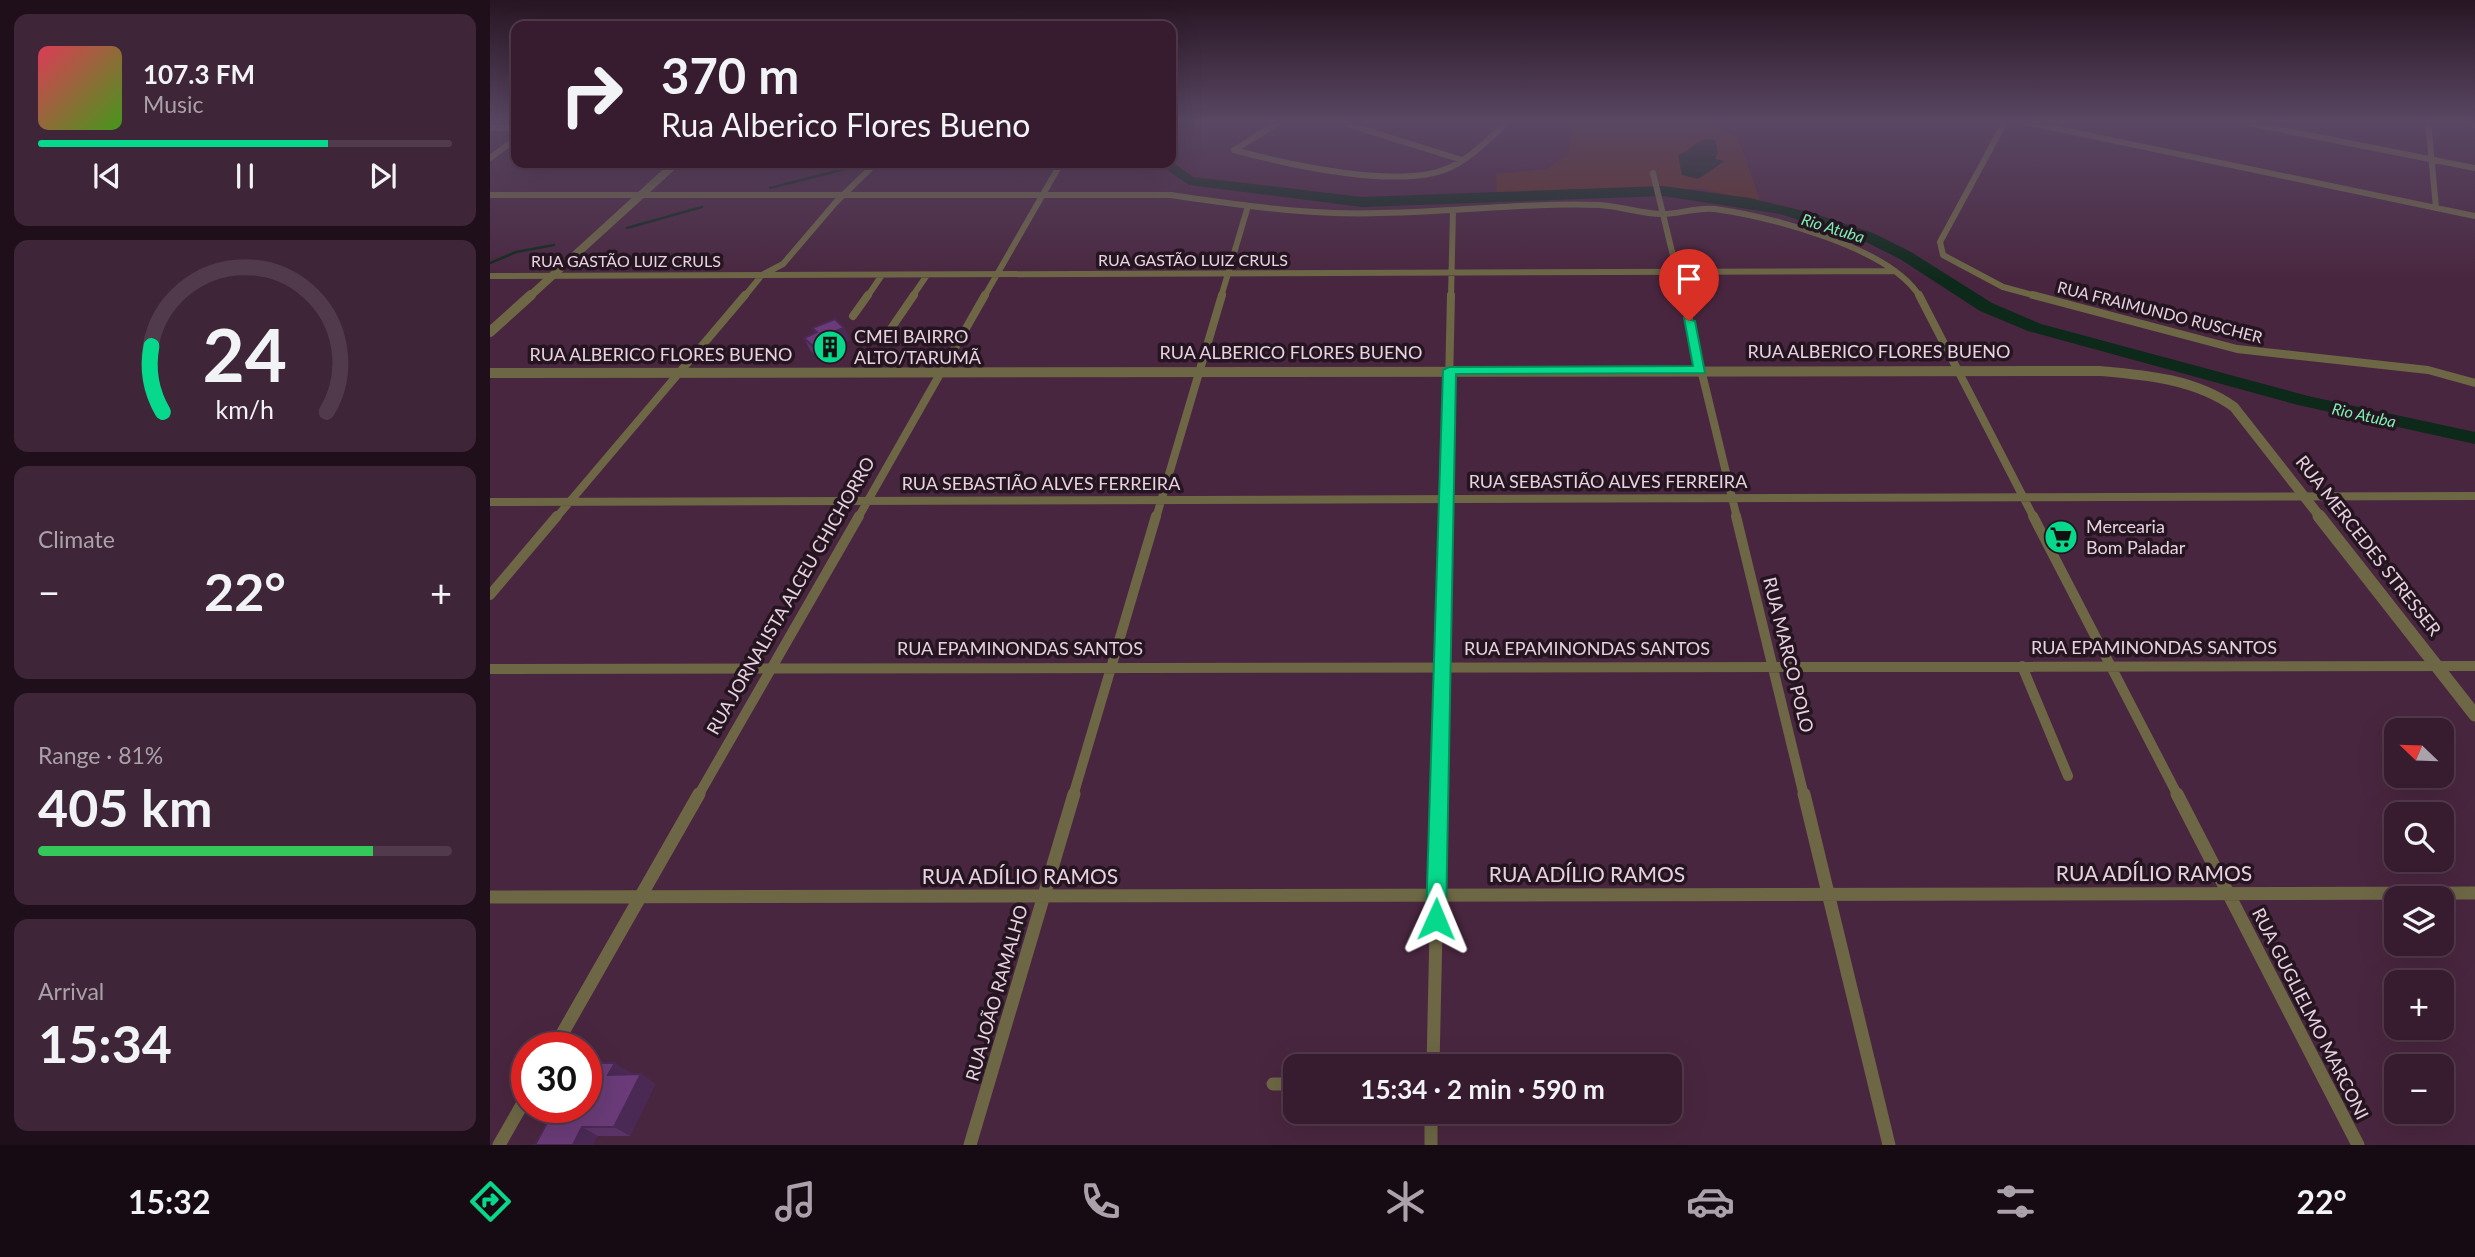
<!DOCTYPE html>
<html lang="en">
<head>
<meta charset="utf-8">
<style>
	body { margin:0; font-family:Lato,sans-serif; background:#3e2537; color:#f1f3f6; height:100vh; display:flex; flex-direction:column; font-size:26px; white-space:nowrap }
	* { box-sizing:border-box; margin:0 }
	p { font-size:23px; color:#aaa1aa }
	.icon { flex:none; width:38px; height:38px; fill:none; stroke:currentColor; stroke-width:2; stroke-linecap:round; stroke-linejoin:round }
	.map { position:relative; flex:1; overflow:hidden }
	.sheet { display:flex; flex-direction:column; gap:14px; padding:14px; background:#1e0f1a; width:490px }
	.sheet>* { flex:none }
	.hud { position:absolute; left:21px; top:21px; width:665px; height:147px; border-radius:14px; box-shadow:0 7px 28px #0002,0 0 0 2px #513a4b; background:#371c2f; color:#f1f3f6; overflow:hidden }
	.needle { width:46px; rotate:293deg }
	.buttons { position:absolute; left:1894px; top:718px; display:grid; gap:14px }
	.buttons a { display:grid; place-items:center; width:70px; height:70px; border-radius:14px; background:#371c2f; box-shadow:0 7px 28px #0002,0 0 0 2px #513a4b; font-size:35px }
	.speed { position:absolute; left:21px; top:1032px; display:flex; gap:14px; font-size:35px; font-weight:700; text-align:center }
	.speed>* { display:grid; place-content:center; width:91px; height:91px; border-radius:50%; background:#371c2f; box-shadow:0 7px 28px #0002,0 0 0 2px #513a4b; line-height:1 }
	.speed .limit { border:10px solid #d22; background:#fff; color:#111 }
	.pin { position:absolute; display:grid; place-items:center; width:60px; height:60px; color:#fff; margin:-72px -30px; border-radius:50% 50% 50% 0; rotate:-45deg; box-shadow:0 0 7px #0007 }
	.pin .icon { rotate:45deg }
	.me { position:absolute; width:77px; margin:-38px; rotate:1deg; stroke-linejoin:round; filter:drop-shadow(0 0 5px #0008) }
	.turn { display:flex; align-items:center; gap:24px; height:147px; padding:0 35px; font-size:32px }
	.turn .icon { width:91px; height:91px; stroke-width:2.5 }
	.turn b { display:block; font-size:49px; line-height:60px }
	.big { font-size:52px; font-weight:700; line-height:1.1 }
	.sheet .widget { flex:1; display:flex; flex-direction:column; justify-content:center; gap:10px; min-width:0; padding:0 24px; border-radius:14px; background:#3e2537 }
	.sheet .dial { align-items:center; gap:0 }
	.dial svg { height:182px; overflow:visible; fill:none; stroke:#513a4b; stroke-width:7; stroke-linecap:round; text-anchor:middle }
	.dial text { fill:#f1f3f6; stroke:none }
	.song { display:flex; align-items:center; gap:21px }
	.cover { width:84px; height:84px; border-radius:10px; background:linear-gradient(135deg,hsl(350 70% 55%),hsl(100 70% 35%)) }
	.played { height:7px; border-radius:4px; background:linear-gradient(90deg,#06d98b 70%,#513a4b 70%) }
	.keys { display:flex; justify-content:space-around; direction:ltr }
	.heat { display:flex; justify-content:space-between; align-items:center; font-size:38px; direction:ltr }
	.charge { height:10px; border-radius:5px; background:linear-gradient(90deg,#34c759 81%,#513a4b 0) }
	.trip { position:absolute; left:793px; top:1054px; width:399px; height:70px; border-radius:14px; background:#371c2f; box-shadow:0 7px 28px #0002,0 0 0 2px #513a4b; font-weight:700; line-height:70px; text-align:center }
	.dock { display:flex; height:112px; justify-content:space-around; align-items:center; background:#160b13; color:#aaa1aa }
	.dock .icon { width:49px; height:49px }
	.dock .on { color:#06d98b }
	.dock b { font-size:32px; color:#f1f3f6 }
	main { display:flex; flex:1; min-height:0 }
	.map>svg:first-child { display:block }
	.green { fill:#5e3021 }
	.water { fill:#0d291a }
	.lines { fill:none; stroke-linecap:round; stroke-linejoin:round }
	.stream { stroke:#0d291a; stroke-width:2.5 }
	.river { fill:#0d291a; fill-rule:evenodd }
	.minor-far3 { stroke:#6d6745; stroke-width:6 }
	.minor-far2 { stroke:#6d6745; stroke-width:8 }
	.minor-far1 { stroke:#6d6745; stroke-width:10 }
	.minor { stroke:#6d6745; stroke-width:13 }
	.tertiary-far2 { stroke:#6d6745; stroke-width:8 }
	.tertiary-far1 { stroke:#6d6745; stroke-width:10 }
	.tertiary { stroke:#6d6745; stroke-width:13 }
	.wall { fill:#5b3367 }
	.shaded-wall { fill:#4a2954 }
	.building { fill:#6a3b78; stroke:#4a2954; stroke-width:2 }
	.route { fill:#06d98b; stroke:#048d5a; stroke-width:2 }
	.labels { text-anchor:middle; stroke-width:7; stroke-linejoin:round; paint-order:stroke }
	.far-water-label { font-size:16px; font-style:italic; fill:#7bf2b3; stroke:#251521 }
	.far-street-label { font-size:16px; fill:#e8d1e0; stroke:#251521 }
	.poi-label { font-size:18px; fill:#e8d1e0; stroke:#251521; text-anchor:start }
	.street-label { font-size:18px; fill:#e8d1e0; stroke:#251521 }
	.near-street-label { font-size:21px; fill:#e8d1e0; stroke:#251521 }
</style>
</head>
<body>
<main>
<section class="sheet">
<div class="widget">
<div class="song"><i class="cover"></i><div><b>107.3 FM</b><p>Music</p></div></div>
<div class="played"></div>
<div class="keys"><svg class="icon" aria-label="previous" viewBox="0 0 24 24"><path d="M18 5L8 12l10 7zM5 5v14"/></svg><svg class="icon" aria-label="pause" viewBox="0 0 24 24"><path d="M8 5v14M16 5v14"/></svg><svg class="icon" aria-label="next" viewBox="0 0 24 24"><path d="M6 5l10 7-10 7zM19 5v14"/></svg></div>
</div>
<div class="widget dial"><svg viewBox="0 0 100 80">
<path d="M14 69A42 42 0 1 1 86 69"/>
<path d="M14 69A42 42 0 0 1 9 40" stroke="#06d98b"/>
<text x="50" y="56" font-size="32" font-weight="700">24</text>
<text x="50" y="72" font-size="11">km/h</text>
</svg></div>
<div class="widget"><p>Climate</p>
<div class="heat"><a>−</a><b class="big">22°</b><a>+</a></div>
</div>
<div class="widget"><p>Range · 81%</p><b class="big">405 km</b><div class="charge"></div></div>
<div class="widget"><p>Arrival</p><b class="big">15:34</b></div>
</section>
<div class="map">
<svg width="1985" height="1145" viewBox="0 0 1985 1145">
	<rect width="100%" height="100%" fill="#49263f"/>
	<path class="green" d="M1074,120h145l29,18 23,65 -58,-14h-124l-82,4 -1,-19 51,-5 22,-16 3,-17z"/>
	<path class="water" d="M1214,139l11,1 3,13 -3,6 10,2 -27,18 -16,-4 -4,-20c11,-3 15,-12 26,-16z"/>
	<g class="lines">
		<path class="stream" d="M280,188l99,-25
			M137,228l75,-21
			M0,263l26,-11 38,-7"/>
		<path class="river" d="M681,161l22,16 169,20 301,-11 87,12 66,16 57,19 38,19 81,51 49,21 267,72 167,36v12l-177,-39 -270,-74 -48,-20 -80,-52 -38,-19 -82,-26 -117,-18 -301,11 -173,-22 -32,-22z"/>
		<path class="minor-far3" d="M844,120l128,40
			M1516,120l-66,122 3,13 60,32 37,10
			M1525,120l460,96
			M1742,120l243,48
			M1938,120l8,88
			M1960,120l25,5
			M0,128h26
			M744,150c52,14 168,41 217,17 23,-11 40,-31 59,-47
			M744,150l49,-30
			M0,158l26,-19
			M1163,173l30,124
			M0,195h681c54,8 109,16 163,18 89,3 177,-11 265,-8 21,1 43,9 63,9 18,0 34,-7 53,-5 55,8 175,38 205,88
			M0,276l1405,-5
			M254,297l18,-22 21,-11 53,-62 40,-39
			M377,297l15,-22
			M422,297l15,-22
			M494,297l77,-134
			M731,297l27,-91
			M961,297l2,-87"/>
		<path class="minor-far2" d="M1193,295l54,223
			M1429,295l115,223
			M1543,295l204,54 191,21 47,13
			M363,316l15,-21
			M398,333l26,-38
			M0,502l1985,-6
			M66,518l189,-223
			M368,518l127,-223
			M666,518l66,-223
			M956,518l5,-223"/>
		<path class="minor-far1" d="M1246,516l68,280
			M1543,516l145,280
			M0,595l67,-79
			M1532,666l46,110
			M0,669l1985,-3
			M208,796l161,-280
			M583,796l83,-280
			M949,796l7,-280"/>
		<path class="minor" d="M1314,794l85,351
			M1687,794l181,351
			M0,897l1985,-4
			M64,1048l145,-254
			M943,1066l6,-272
			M783,1084h22
			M941,1111v34
			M9,1145l28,-49
			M480,1145l104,-351"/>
		<path class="tertiary-far2" d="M39,297l147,-134"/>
		<path class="tertiary-far1" d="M0,332l41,-37
			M0,373l1610,-2c46,4 95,8 134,36l87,111"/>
		<path class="tertiary" d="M1829,516l156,199"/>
	</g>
	<path class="wall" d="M322,328h32l6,12 -9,3 3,7 -24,10 -10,-10 -6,-12 11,-5z
		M140,1072l-1,3 12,-1 14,10 -25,52h-32l-63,9z"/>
	<path class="shaded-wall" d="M354,328l6,12 -9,3 3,7 -24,10 -6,-13 19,-15z
		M125,1063l15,9 -6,13 -16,-10z
		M151,1074l14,10 -25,52 -16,-9z
		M92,1127l16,9 -5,9h-20z"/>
	<path class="building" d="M345,319l9,9 -11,4 5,5 -24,10 -10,-9 13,-6 -5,-4z
		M96,1063h29l-7,12 33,-1 -27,53h-32l-9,18h-38l20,-37h31z"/>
	<linearGradient id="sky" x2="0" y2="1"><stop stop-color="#281523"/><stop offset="0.43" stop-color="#594763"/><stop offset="1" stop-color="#594763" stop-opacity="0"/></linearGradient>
	<rect width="1985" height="281" fill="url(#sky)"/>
	<path class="route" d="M1194,318l11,3 10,52 -249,1 -10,545 -3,7 -7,3 -7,-3 -3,-7 17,-549 6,-3 244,-1z"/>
	<defs>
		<symbol id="building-disc" viewBox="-11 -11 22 22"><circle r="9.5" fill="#06d98b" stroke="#251521"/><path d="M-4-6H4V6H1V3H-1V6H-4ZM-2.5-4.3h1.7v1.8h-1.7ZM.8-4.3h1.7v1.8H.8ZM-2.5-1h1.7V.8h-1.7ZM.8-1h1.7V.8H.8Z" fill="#111"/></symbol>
		<symbol id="supermarket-disc" viewBox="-11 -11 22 22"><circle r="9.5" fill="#06d98b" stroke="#251521"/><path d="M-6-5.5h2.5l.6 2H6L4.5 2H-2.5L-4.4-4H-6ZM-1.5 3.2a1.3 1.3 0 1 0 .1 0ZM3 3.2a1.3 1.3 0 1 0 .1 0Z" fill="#111"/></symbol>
	</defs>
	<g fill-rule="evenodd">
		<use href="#building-disc" x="321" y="328" width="38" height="38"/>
		<use href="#supermarket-disc" x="1552" y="518" width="38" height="38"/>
	</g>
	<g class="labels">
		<g class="far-water-label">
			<text transform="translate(1343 228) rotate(17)" y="6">Rio Atuba</text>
			<text transform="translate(1874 415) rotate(12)" y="6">Rio Atuba</text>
		</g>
		<g class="far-street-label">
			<text x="703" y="266">RUA GASTÃO LUIZ CRULS</text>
			<text x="136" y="267">RUA GASTÃO LUIZ CRULS</text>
			<text transform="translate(1670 312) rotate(14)" y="6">RUA FRAIMUNDO RUSCHER</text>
		</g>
		<g class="poi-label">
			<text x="364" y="343">CMEI BAIRRO<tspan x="364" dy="21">ALTO/TARUMÃ</tspan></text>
			<text x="1596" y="533">Mercearia<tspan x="1596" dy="21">Bom Paladar</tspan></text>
		</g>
		<g class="street-label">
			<text x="1389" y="358">RUA ALBERICO FLORES BUENO</text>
			<text x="801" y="359">RUA ALBERICO FLORES BUENO</text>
			<text x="171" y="361">RUA ALBERICO FLORES BUENO</text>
			<text x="1118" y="488">RUA SEBASTIÃO ALVES FERREIRA</text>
			<text x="551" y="490">RUA SEBASTIÃO ALVES FERREIRA</text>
			<text transform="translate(1878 546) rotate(52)" y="6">RUA MERCEDES STRESSER</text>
			<text transform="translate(301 596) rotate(-60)" y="6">RUA JORNALISTA ALCEU CHICHORRO</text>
			<text x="1664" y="654">RUA EPAMINONDAS SANTOS</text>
			<text x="530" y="655">RUA EPAMINONDAS SANTOS</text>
			<text x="1097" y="655">RUA EPAMINONDAS SANTOS</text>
			<text transform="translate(1298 655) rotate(76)" y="6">RUA MARCO POLO</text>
			<text transform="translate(507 993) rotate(-74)" y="6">RUA JOÃO RAMALHO</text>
			<text transform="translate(1820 1014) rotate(63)" y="6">RUA GUGLIELMO MARCONI</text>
		</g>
		<g class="near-street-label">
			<text x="1664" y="881">RUA ADÍLIO RAMOS</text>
			<text x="1097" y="882">RUA ADÍLIO RAMOS</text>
			<text x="530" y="884">RUA ADÍLIO RAMOS</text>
		</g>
	</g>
</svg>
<div class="buttons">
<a><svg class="needle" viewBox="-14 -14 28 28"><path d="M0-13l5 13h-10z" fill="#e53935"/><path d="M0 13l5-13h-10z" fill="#aaa1aa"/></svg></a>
<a><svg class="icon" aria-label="search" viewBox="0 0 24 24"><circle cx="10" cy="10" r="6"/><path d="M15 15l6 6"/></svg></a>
<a><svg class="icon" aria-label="layers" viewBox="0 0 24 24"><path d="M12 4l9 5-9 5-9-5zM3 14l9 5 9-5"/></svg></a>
<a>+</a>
<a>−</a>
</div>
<div class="speed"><div class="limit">30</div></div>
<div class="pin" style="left:1199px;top:321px;background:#d93025"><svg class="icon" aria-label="arrive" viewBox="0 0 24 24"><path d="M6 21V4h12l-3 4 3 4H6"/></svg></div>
<svg class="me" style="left:946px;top:919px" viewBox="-20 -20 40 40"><path d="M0-17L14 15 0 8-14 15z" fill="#06d98b" stroke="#fff" stroke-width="4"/></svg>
<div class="trip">15:34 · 2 min · 590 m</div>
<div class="hud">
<div class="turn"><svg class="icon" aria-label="right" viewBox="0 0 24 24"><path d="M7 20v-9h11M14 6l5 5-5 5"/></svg><div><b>370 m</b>Rua Alberico Flores Bueno</div></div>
</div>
</div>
</main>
<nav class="dock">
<b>15:32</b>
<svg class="icon on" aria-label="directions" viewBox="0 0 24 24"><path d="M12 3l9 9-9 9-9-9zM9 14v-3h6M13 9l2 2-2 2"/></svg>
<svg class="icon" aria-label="music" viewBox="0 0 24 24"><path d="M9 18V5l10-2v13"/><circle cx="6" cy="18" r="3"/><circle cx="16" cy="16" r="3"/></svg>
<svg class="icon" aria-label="phone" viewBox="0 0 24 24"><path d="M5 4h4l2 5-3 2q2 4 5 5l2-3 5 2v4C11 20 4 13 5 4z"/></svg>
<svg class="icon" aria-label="climate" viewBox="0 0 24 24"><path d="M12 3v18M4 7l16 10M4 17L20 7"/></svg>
<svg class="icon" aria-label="car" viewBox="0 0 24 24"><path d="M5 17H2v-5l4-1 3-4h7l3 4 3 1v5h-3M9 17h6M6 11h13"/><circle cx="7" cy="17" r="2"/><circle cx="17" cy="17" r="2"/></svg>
<svg class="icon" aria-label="filters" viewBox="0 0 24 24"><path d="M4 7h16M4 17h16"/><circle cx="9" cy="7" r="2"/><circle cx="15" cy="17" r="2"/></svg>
<b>22°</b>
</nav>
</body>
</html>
